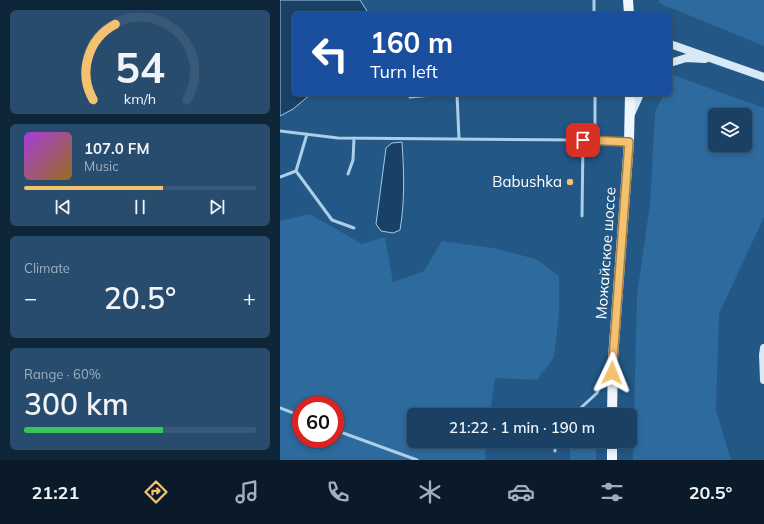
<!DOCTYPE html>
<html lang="en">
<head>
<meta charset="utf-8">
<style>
	body { margin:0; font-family:Mulish,sans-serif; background:#274c6d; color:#f1f3f6; height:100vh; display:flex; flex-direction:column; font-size:15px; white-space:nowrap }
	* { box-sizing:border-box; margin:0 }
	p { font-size:13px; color:#9fafbf }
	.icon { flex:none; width:22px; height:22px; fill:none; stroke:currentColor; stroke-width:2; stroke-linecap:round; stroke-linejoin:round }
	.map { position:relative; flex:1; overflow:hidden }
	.panel { display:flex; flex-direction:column; gap:10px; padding:10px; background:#0e2437; width:280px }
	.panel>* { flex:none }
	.banner { position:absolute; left:12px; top:12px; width:380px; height:84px; border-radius:6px; box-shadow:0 2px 6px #0003,0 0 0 1px #385a78; background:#1a4fa0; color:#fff; overflow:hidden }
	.tools { position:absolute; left:428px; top:108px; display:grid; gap:8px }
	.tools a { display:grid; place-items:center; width:44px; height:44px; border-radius:6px; background:#1a4164; box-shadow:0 2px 6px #0003,0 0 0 1px #385a78; font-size:20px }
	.speed { position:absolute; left:12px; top:396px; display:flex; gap:8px; font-size:20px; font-weight:700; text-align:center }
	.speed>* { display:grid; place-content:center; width:52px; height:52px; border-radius:50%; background:#1a4164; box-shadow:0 2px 6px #0003,0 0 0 1px #385a78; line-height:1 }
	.speed .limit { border:6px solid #d22; background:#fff; color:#111 }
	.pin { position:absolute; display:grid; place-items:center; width:34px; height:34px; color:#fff; margin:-17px; border-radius:8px; box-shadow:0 2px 6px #0006 }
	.me { position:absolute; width:44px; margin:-22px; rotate:2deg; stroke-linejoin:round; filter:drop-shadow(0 0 3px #0008) }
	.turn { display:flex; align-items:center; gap:14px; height:84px; padding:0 12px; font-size:18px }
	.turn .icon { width:52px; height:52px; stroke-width:2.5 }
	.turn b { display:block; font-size:28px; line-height:34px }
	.big { font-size:30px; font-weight:600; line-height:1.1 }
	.panel .widget { flex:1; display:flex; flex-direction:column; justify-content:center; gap:6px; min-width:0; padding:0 14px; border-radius:6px; background:#274c6d }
	.panel .dial { align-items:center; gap:0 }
	.dial svg { height:104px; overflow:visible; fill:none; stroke:#385a78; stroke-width:7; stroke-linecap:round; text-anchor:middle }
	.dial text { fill:#f1f3f6; stroke:none }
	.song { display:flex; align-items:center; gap:12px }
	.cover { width:48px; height:48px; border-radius:6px; background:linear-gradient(135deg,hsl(280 70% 55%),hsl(40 70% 35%)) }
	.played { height:4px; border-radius:2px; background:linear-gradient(90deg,#f4c16f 60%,#385a78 60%) }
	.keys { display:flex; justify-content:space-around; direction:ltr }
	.heat { display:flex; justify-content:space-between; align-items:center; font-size:22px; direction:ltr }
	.charge { height:6px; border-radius:3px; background:linear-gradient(90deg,#34c759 60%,#385a78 0) }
	.trip { position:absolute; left:127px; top:408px; width:230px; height:40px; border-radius:6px; background:#1a4164; box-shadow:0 2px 6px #0003,0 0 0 1px #385a78; font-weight:600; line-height:40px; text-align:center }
	.dock { display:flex; height:64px; justify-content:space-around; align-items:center; background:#0a1a28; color:#9fafbf }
	.dock .icon { width:28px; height:28px }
	.dock .current { color:#f4c16f }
	.dock b { font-size:18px; color:#f1f3f6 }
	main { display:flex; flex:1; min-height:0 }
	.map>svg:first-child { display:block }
	.green { fill:#2d6a9d; fill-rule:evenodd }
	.water { fill:#184165; stroke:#a1caea }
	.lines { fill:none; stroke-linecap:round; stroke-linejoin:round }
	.lane { stroke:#adcee9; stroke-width:3 }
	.secondary { stroke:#d7e8f7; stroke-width:8 }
	.primary { stroke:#eff6fe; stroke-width:10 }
	.route-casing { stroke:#9f7d48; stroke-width:10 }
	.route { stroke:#f4c16f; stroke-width:7 }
	.poi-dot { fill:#f4c16f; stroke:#235785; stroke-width:1.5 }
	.labels { text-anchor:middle; stroke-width:4; stroke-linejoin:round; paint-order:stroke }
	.poi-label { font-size:15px; fill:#fff; stroke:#235785; text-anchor:end }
	.street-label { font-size:15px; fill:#fff; stroke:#235785 }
</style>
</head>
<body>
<main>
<section class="panel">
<div class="widget dial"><svg viewBox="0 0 100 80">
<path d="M14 69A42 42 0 1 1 86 69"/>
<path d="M14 69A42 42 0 0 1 31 11" stroke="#f4c16f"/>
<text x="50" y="56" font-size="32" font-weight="700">54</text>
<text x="50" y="72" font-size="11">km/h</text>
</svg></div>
<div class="widget">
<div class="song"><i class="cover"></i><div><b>107.0 FM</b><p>Music</p></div></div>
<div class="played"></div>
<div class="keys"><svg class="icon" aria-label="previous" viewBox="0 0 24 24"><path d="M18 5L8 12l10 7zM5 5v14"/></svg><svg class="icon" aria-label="pause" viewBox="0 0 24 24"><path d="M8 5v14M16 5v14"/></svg><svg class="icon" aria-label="next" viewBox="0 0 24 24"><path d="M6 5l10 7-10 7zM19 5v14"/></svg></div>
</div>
<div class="widget"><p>Climate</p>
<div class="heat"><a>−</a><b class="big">20.5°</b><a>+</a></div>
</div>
<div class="widget"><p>Range · 60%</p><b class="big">300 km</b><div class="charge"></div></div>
</section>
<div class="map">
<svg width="484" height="460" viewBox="0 0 484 460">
	<rect width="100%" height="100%" fill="#235785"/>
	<path class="green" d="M379,0h105v46l-105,-43z
		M393,75l91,33v109l-45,97 -3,96 15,50h-98l4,-165 13,-91 5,-92 9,-18h6v-13zM435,115h30v30h-30z
		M30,214l52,30 23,-7 8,45 31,-11 18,-30 51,7 43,11 23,17v37l-5,44 -17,23 -42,-2 -5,37h-76v26h73l-2,19h-205v-239zM21,405h34v34h-34z
		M290,441h26v19h-26z"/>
	<path class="water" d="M0,0h80l7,11v3h-73v80h17l-18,15 -13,7z
		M122,142c2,29 3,59 -2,88l-7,3 -12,-2 -5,-7 10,-76 6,-5z"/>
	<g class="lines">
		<path class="lane" d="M314,0v14
			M177,94l2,45
			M130,97l33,-3
			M0,131l58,7 245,2 45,2
			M315,141v-47
			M16,171l36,49 22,8
			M68,174l5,-14 1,-22
			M0,177l16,-6 11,-37
			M302,216l1,-76
			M0,408l21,8
			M293,415l24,-22 12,-27
			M55,430l82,30
			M275,451v-10"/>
		<path class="secondary" d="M390,44l94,33
			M390,63l16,-5 19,1
			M351,114l9,-20
			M484,348l-1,7 1,25"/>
		<path class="primary" d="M348,0l1,14
			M332,415l1,-57 16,-216 1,-48
			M332,460v-19"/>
	</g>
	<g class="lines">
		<defs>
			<path id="route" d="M303,140l46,2 -17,231"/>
		</defs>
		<use href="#route" class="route-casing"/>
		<use href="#route" class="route"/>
	</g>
	<circle class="poi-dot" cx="290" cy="182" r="4"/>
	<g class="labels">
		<g class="poi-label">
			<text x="282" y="187">Babushka</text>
		</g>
		<g class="street-label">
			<text transform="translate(326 253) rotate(-86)" y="5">Можайское шоссе</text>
		</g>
	</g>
</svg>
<div class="tools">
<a><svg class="icon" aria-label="layers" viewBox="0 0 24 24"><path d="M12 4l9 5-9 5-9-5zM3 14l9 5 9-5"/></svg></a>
</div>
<div class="speed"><div class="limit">60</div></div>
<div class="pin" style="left:303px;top:140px;background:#d93025"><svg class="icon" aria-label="arrive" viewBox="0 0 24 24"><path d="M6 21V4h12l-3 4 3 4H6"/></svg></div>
<svg class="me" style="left:332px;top:373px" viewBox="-20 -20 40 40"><path d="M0-17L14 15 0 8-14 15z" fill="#f4c16f" stroke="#fff" stroke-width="4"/></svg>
<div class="trip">21:22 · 1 min · 190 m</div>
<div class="banner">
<div class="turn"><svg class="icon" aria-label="left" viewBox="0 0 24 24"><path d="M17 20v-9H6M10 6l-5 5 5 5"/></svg><div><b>160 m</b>Turn left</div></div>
</div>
</div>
</main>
<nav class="dock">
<b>21:21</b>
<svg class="icon current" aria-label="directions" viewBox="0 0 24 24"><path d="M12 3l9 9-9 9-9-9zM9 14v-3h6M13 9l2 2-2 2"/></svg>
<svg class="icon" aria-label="music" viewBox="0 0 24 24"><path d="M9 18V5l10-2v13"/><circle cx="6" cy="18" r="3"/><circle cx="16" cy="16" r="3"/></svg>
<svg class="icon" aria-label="phone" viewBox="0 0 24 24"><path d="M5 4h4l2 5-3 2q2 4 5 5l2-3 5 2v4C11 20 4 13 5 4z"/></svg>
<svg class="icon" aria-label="climate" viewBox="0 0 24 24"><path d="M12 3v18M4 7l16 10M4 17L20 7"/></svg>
<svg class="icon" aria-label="car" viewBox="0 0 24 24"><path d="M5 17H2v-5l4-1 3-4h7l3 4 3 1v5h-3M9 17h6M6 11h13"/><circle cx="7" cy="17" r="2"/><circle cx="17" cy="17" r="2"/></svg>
<svg class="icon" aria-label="filters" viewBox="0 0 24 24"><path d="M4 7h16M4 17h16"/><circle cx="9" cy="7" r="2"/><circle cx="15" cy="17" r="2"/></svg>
<b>20.5°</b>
</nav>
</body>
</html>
